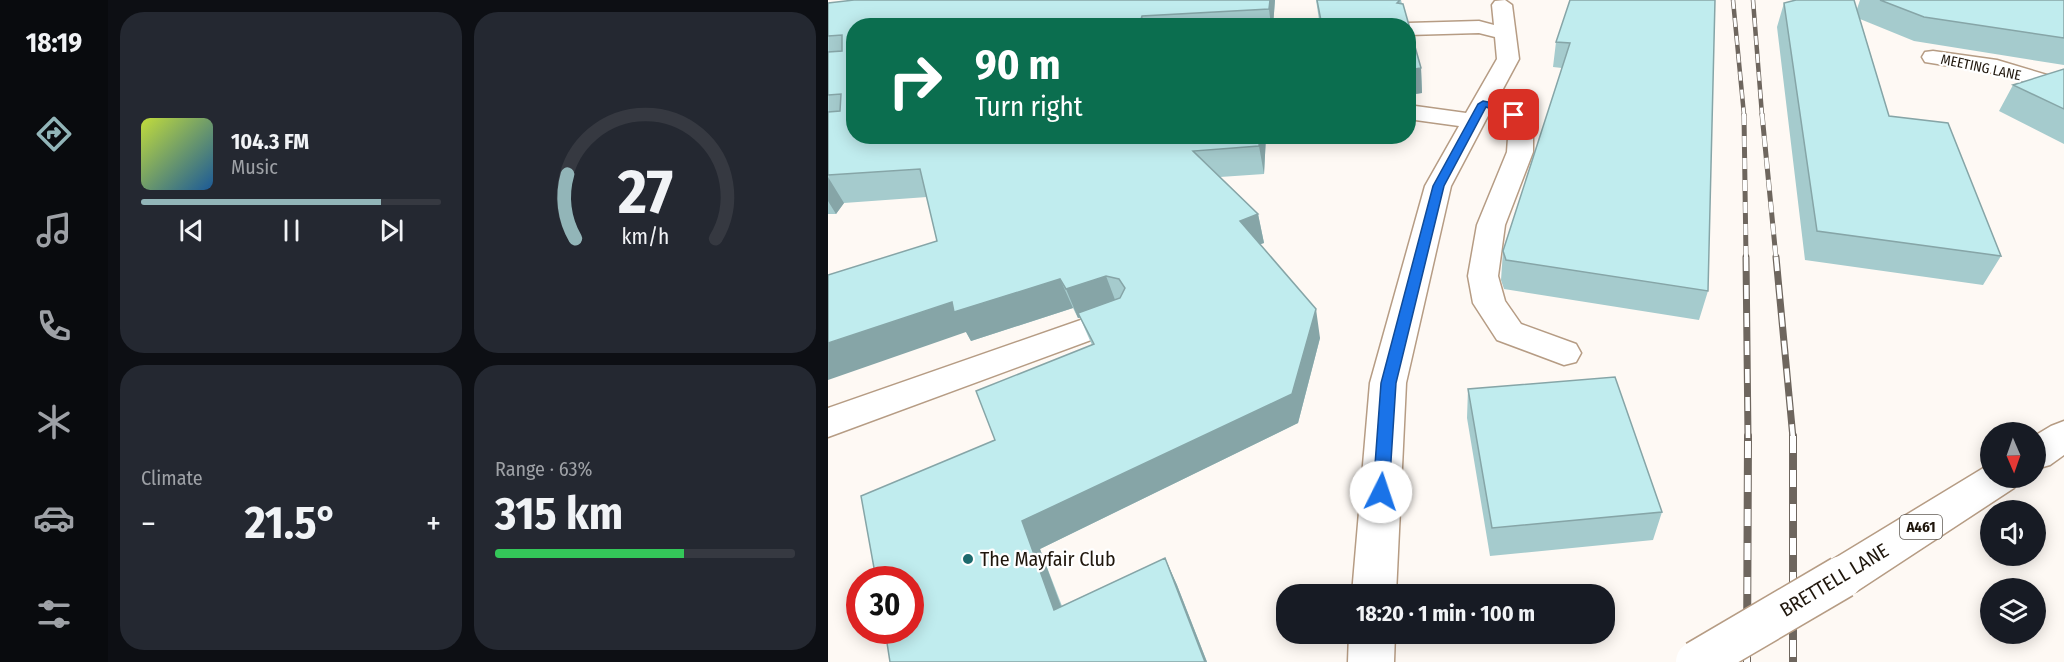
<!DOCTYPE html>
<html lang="en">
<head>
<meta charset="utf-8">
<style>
	body { margin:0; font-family:"Fira Sans Condensed",sans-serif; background:#242831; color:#f1f3f6; height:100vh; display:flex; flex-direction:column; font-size:22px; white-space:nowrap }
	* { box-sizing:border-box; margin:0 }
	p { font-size:20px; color:#9ea1a6 }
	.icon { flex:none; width:33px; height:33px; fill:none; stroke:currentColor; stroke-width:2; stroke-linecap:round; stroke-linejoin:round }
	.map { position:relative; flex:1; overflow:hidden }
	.panel { display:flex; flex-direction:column; gap:12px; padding:12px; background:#0d0f14; width:720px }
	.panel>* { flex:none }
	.guide { position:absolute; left:18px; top:18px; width:570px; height:126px; border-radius:24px; box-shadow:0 3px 15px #0003; background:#0b6e4f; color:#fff; overflow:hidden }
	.needle { width:39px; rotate:178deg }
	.tools { position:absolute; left:1152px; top:422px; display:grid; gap:12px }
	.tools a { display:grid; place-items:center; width:66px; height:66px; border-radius:50%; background:#171b24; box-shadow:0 3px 15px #0003; font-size:30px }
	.speed { position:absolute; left:18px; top:566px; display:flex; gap:12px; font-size:30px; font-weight:700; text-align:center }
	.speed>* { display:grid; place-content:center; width:78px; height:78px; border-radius:50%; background:#171b24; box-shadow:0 3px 15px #0003; line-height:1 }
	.speed .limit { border:9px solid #d22; background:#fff; color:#111 }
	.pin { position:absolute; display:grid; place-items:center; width:51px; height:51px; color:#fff; margin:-26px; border-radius:12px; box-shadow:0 3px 9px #0006 }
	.me { position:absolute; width:66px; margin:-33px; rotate:4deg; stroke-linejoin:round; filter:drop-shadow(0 0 4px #0008) }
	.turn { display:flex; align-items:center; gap:21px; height:126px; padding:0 30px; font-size:27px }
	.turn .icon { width:78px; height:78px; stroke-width:2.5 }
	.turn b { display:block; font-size:42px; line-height:51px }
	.big { font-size:45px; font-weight:700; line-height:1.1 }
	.panel .card { flex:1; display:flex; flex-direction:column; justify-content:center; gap:9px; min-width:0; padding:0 21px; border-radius:24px; background:#242831 }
	.panel .dial { align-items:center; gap:0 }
	.dial svg { height:156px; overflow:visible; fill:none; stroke:#363941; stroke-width:7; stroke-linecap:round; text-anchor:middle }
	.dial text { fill:#f1f3f6; stroke:none }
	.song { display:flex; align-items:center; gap:18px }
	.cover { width:72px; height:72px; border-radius:9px; background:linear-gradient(135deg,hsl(70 70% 55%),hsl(210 70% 35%)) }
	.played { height:6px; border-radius:3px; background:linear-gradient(90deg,#92b5b8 80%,#363941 80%) }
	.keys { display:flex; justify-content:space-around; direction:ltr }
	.heat { display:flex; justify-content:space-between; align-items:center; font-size:33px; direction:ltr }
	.charge { height:9px; border-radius:4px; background:linear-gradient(90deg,#34c759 63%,#363941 0) }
	.panel .tiles { flex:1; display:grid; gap:12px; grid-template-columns:repeat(2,1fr) }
	.trip { position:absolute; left:448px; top:584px; width:339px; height:60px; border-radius:24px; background:#171b24; box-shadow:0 3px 15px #0003; font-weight:700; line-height:60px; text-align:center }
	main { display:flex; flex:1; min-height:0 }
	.tabs { display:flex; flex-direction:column; width:108px; justify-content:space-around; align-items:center; background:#090b0e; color:#9ea1a6 }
	.tabs .icon { width:42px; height:42px }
	.tabs .selected { color:#92b5b8 }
	.tabs b { font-size:27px; color:#f1f3f6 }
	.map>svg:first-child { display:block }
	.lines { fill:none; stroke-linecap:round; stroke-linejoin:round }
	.minor-casing { stroke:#b69c84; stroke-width:3 }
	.major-casing { stroke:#b69c84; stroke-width:3 }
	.minor { fill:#fff; fill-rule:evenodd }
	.major { fill:#fff; fill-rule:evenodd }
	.rail-far3-casing { stroke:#6e665e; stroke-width:4.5 }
	.rail-far2-casing { stroke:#6e665e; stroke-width:5 }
	.rail-far1-casing { stroke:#6e665e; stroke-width:7 }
	.rail-casing { stroke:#6e665e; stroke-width:8 }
	.rail-far3 { stroke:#fff; stroke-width:3; stroke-dasharray:9; stroke-linecap:butt }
	.rail-far2 { stroke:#fff; stroke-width:4; stroke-dasharray:11; stroke-linecap:butt }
	.rail-far1 { stroke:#fff; stroke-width:4.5; stroke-dasharray:14; stroke-linecap:butt }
	.rail { stroke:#fff; stroke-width:6; stroke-dasharray:17; stroke-linecap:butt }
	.major-bridge-casing { stroke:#b69c84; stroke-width:45; stroke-linecap:butt }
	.major-bridge { stroke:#fff; stroke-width:42 }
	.wall { fill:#a5cbcd }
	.shaded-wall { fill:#86a5a7 }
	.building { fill:#c0ecee; stroke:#86a5a7; stroke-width:1.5 }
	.route { fill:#1a73e8; stroke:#114b97; stroke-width:1.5 }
	.poi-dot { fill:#1d6a6d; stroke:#fff; stroke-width:2 }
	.labels { text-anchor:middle; stroke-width:4.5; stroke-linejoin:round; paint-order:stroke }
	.far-street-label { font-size:14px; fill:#1f160c; stroke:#fff }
	.shield { fill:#fff; stroke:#625c55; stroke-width:1.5 }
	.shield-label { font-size:15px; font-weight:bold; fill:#1f160c }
	.near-poi-label { font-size:20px; fill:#1f160c; stroke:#fff; text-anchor:start }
	.near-street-label { font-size:20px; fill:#1f160c; stroke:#fff }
</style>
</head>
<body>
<main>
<nav class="tabs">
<b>18:19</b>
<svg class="icon selected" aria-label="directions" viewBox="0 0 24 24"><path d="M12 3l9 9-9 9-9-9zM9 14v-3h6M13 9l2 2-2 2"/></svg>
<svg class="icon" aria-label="music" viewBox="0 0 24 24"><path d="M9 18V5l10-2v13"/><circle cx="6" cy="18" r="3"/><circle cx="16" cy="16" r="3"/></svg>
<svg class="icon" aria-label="phone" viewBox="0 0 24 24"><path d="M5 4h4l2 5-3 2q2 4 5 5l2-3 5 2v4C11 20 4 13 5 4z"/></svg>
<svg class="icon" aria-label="climate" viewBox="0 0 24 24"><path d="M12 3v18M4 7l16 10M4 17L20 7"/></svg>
<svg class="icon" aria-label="car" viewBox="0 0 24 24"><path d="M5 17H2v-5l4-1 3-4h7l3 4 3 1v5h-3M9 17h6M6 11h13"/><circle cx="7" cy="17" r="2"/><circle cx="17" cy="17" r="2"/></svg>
<svg class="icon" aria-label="filters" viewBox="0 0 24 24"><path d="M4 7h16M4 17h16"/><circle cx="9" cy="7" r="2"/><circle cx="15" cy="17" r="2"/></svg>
</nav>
<section class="panel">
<div class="tiles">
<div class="card">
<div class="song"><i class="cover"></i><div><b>104.3 FM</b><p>Music</p></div></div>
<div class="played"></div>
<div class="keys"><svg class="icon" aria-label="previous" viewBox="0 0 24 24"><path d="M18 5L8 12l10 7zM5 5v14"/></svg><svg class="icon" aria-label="pause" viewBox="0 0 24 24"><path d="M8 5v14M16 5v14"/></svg><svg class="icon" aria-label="next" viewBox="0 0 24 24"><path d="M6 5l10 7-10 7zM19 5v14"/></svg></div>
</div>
<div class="card dial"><svg viewBox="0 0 100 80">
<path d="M14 69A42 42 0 1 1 86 69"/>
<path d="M14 69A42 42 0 0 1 10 36" stroke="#92b5b8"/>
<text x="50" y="56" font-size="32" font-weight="700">27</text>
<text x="50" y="72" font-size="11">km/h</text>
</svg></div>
<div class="card"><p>Climate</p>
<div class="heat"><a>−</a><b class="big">21.5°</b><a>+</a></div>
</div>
<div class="card"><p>Range · 63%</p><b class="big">315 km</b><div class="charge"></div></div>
</div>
</section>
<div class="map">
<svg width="1236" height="662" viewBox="0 0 1236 662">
	<rect width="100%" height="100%" fill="#fef9f4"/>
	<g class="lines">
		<defs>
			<path id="minor" d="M677,0l7,5 7,54 -22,41 25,10 11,14v28l-28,73 -7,51 7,25 16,23 55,20 5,9 -5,9 -12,3 -67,-25 -24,-37 -5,-27 9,-51 30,-73 2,-28 -3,-4 -16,-8 -39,74 -45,197 -10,211h-44l18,-211 55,-197 34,-60 -51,-7v-14l58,8 31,-54 -2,-22 -16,-4 -71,2v-9h-8l8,-3 71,-2 15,4 -2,-20 3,-4z
				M1105,51l64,9 67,20v14l-70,-21 -69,-11 -3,-5 3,-5z
				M290,307l11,3 5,8 -5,8 -301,111v-29z
				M521,633h46l-1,29h-46z"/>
			<path id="major" d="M1236,421v34l-14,10 -14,4v-34l15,-9z
				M1162,464v13h30l-6,11 -157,103 -15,6 -15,-6 -7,-14 7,-14z"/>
		</defs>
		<use href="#minor" class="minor-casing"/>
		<use href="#major" class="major-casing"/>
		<use href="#minor" class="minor"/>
		<use href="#major" class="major"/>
		<defs>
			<path id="rail-far3" d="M905,0l11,115
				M925,0l9,115"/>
			<path id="rail-far2" d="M916,114l2,144
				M934,114l14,144"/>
			<path id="rail-far1" d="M918,257l2,181
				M948,257l17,181"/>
			<path id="rail" d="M965,436v226
				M919,662l1,-226"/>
		</defs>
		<use href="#rail-far3" class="rail-far3-casing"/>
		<use href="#rail-far2" class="rail-far2-casing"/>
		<use href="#rail-far1" class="rail-far1-casing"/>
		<use href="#rail" class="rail-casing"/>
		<use href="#rail-far3" class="rail-far3"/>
		<use href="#rail-far2" class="rail-far2"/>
		<use href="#rail-far1" class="rail-far1"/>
		<use href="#rail" class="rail"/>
		<defs>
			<path id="major-bridge" d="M869,662l145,-85"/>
		</defs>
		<use href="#major-bridge" class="major-bridge-casing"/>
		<use href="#major-bridge" class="major-bridge"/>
	</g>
	<path class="wall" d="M447,0l-2,26h-419v110h412l-2,38 -44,3 38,37 6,29 -4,1 60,94 -22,85 -258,126 22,57 103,-48 12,27 30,77h-317l105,-222 97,-95 -12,-27h-2l-5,-10 -102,33 -5,-9 -29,-91 -10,-44 -83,6 -8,11h-8v-211z
		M488,0h85l1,4h1l18,64 1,25 -14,2v-69h-88z
		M742,0l138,291 -9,29 -195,-31 -3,-9 2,-29 59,-183 -9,-1 3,-25z
		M1032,0h204v65l-150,-24 -54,-22 29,97 112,140 -18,29 -178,-25 -28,-233 7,-24 73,6z
		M1236,69v75l-65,-33 14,-26z
		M640,389l194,123 -9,28 -163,16 -23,-138z"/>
	<path class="shaded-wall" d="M442,0h5l-2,26h-2l-2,-17z
		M314,16l2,10h-5z
		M593,68l1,25 -14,2v-25z
		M432,136h6l-2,38 -5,-28z
		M0,177l16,26 -8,11 -8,-13z
		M430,214l6,29 -18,6 -6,-28z
		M278,276l11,29 -39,13 -12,-29z
		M232,279l13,29 -102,33 -5,-9 -138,48v-37l124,-41z
		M488,309l4,29 -22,85 -258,126 32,87 -18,-26 -32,-89z
		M337,558l12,27 30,77h-2z"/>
	<path class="building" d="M26,0h416l-1,9 -127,7 -3,10h-285v110h406l-1,10 -66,5 65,63 -18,7 76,88 -24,85 -270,127 32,89 111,-52 40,104h-315l-5,-32h25v-51h-34l-15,-83 134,-56 -19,-49 118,-47 -16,-31 42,-15 5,-10 -6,-9 -13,-3 -40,13 -6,-10 -106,33 -2,-10 -124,41v-68l109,-34 -17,-72 -92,6v-63l12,-1 1,-17 -13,1v-43l14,-1v-16l-14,1v-33z
		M489,0h83l-3,3 6,1 18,64 -13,2v-44h-86z
		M742,0h145l-7,291 -202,-31 -3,-9 67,-208 -14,-1z
		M968,0h58l35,116 59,7 53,133 -184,-25 -33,-228z
		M1052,0h184v38l-140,-21z
		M1236,69v40l-51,-24z
		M787,377l47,135 -170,16 -24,-139z"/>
	<path class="route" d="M655,101l20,4 16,10 -5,3 -28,-11 -42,79 -48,197 -7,109 -2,5 -6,2 -6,-2 -2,-5 8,-109 52,-197 45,-82z"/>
	<circle class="poi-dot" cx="140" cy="559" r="6"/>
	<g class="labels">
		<g class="far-street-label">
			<text transform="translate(1153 67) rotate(12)" y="5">MEETING LANE</text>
		</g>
		<rect class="shield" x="1072" y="515" width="42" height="24" rx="4.5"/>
		<g class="shield-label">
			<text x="1093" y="532">A461</text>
		</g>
		<g class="near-poi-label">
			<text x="152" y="566">The Mayfair Club</text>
		</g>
		<g class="near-street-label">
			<text transform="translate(1006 580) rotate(-31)" y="7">BRETTELL LANE</text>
		</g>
	</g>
</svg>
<div class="tools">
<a><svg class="needle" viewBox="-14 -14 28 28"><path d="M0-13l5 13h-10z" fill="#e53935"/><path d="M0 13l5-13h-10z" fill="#9ea1a6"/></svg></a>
<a><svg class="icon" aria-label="sound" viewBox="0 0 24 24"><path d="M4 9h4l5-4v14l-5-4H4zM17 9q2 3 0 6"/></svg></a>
<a><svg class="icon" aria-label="layers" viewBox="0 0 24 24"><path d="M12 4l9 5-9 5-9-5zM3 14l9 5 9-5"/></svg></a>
</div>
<div class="speed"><div class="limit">30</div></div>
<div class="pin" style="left:686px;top:115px;background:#d93025"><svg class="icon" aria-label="arrive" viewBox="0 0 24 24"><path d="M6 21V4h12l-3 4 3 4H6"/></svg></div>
<svg class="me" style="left:553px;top:492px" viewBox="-20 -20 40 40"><circle r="19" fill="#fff"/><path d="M0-13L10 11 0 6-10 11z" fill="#1a73e8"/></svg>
<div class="trip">18:20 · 1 min · 100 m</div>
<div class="guide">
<div class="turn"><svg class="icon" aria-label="right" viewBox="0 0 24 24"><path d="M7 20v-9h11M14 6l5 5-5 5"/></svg><div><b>90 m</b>Turn right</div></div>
</div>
</div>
</main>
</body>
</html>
